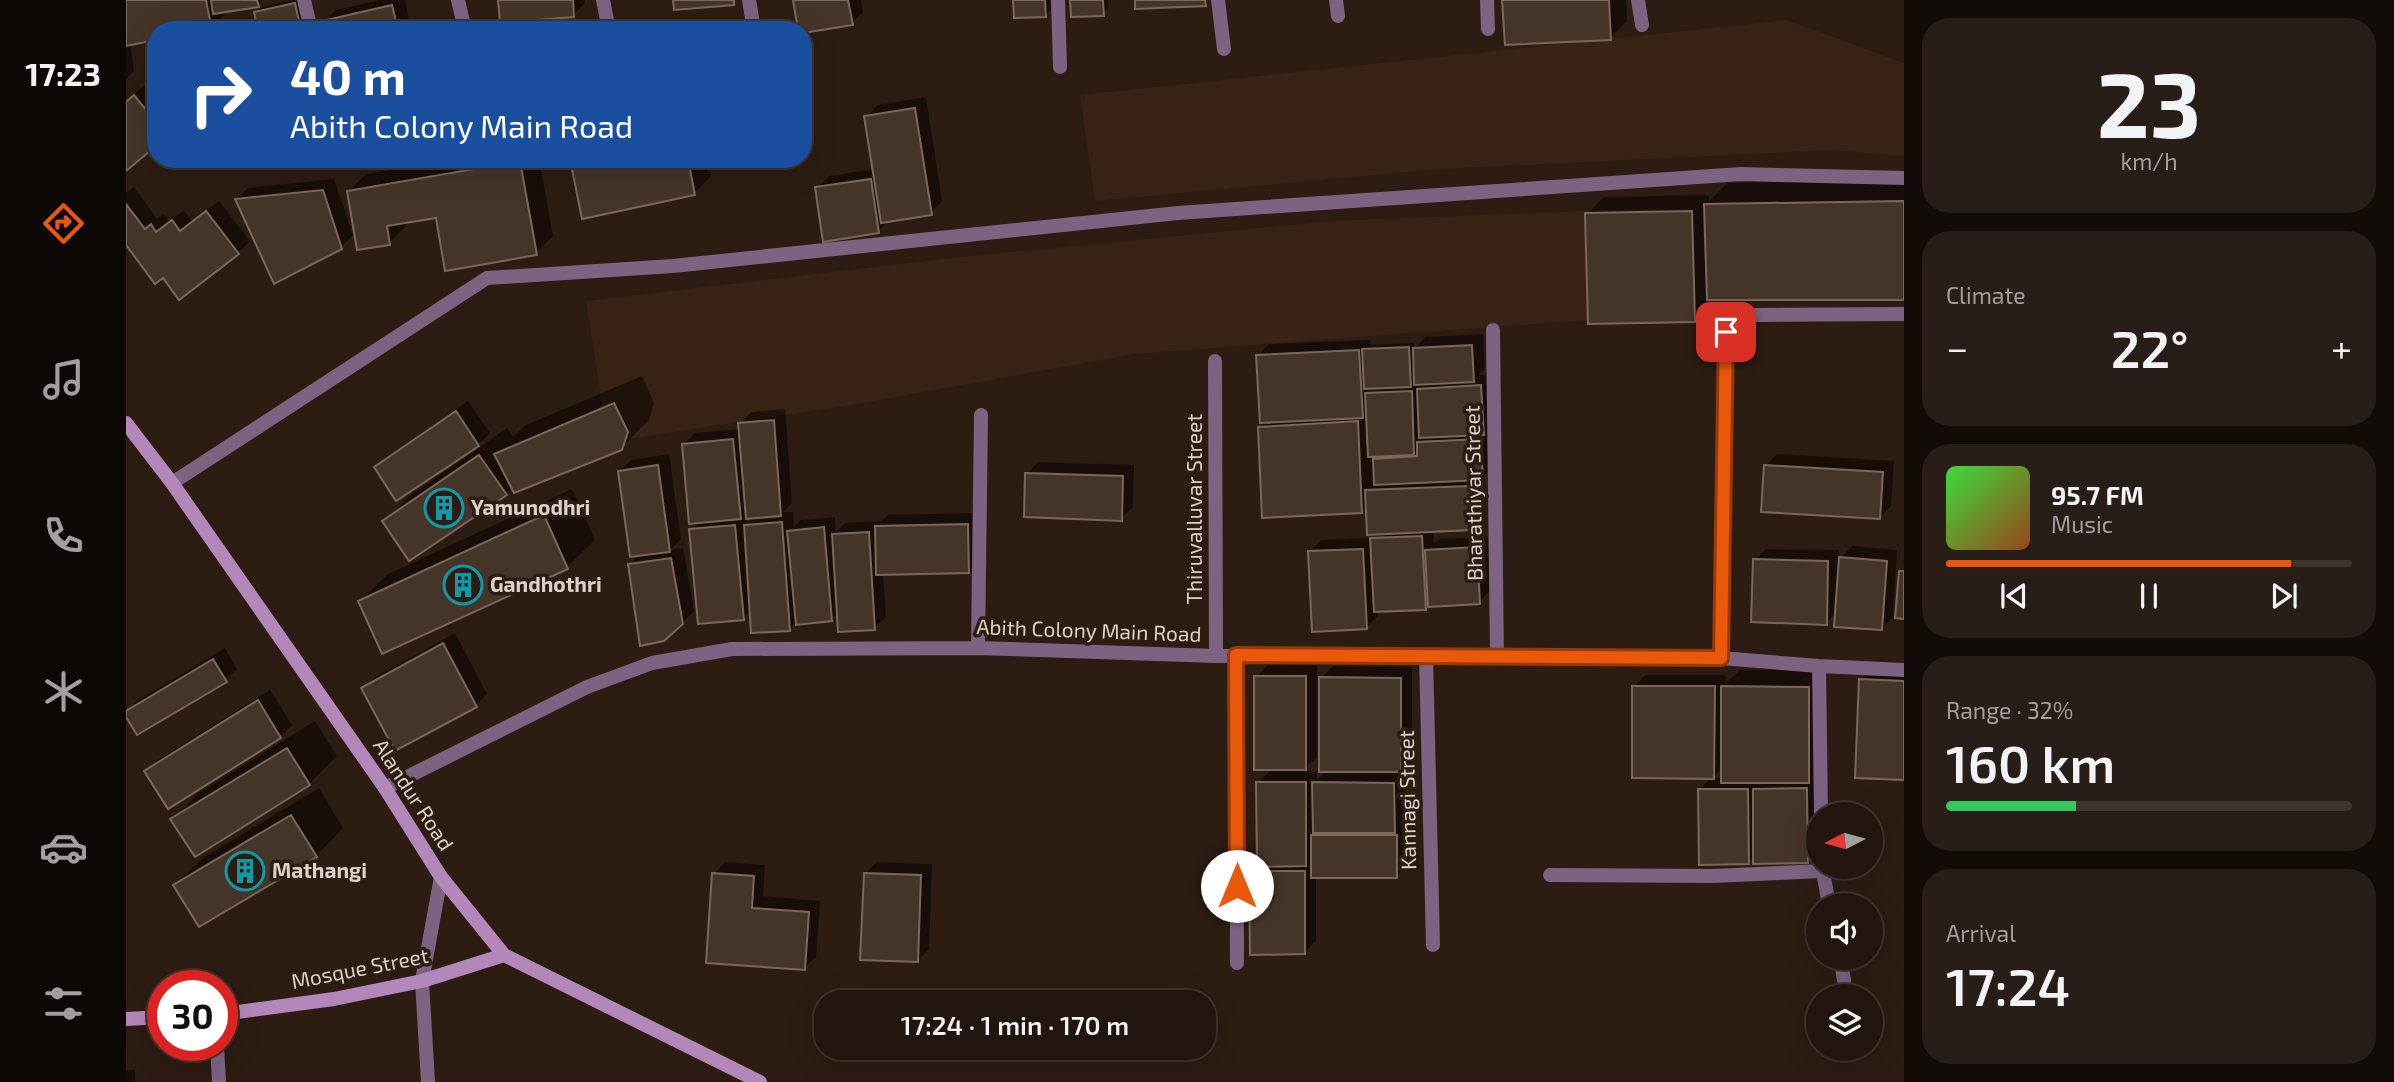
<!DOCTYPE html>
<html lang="en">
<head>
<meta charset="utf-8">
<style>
	body { margin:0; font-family:"Exo 2",sans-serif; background:#291e17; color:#f1f3f6; height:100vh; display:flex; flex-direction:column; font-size:26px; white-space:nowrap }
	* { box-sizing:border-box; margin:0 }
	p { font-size:23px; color:#a29f9e }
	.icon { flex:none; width:38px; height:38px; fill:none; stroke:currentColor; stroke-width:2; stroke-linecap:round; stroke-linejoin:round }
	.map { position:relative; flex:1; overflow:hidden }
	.panel { display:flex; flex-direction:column; gap:18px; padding:18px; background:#120c08; width:490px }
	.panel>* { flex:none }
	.top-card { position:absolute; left:21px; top:21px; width:665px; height:147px; border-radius:28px; box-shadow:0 7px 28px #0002,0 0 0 2px #3e342e; background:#1a4fa0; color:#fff; overflow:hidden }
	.needle { width:46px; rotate:264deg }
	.buttons { position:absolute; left:1680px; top:802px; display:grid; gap:14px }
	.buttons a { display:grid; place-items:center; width:77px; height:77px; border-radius:50%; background:#21150e; box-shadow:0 7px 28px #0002,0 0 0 2px #3e342e; font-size:35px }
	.speed { position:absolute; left:21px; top:970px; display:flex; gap:14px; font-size:35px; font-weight:700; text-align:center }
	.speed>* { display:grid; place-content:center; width:91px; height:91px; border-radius:50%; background:#21150e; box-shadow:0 7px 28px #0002,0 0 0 2px #3e342e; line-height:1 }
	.speed .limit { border:10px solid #d22; background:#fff; color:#111 }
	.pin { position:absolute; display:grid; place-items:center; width:60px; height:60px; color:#fff; margin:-30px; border-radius:14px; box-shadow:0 4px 10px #0006 }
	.me { position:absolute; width:77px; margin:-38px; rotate:0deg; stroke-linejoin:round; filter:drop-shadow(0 0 5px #0008) }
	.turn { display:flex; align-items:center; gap:24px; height:147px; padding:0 28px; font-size:32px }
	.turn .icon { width:91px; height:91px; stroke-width:2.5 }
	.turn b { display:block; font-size:49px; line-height:60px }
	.big { font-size:52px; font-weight:600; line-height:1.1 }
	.panel .tile { flex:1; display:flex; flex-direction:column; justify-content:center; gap:10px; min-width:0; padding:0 24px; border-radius:28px; background:#291e17 }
	.panel .dial { align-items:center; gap:0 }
	.dial b { font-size:91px; line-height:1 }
	.song { display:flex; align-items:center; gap:21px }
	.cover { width:84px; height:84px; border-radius:10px; background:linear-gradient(135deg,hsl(120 70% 55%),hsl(20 70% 35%)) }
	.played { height:7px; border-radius:4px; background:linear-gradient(90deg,#ea580c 85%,#3e342e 85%) }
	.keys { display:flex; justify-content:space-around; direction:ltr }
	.heat { display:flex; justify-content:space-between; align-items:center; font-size:38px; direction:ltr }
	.charge { height:10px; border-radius:5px; background:linear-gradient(90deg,#34c759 32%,#3e342e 0) }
	.trip { position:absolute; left:688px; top:990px; width:402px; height:70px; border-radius:28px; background:#21150e; box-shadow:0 7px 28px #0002,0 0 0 2px #3e342e; font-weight:600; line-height:70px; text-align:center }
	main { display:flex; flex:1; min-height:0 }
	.tab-bar { display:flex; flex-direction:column; width:126px; justify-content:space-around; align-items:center; background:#0d0806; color:#a29f9e }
	.tab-bar .icon { width:49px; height:49px }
	.tab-bar .on { color:#ea580c }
	.tab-bar b { font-size:32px; color:#f1f3f6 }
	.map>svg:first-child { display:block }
	.built { fill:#392315 }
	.shadow { fill:#0007; fill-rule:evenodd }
	.building { fill:#453528; stroke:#7b685b; stroke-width:2 }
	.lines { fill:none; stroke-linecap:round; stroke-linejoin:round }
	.street { stroke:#7d6282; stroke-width:14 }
	.secondary { stroke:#b387ba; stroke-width:14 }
	.route-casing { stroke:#983908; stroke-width:18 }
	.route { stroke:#ea580c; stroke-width:12 }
	.labels { text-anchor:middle; stroke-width:7; stroke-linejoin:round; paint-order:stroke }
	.street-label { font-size:21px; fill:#ddd1cb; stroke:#2c1c12 }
	.poi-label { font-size:21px; font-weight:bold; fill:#ddd1cb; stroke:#2c1c12; text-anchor:start }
</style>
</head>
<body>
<main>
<nav class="tab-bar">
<b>17:23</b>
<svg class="icon on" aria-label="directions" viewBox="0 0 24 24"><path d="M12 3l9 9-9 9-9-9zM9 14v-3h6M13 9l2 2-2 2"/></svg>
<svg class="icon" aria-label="music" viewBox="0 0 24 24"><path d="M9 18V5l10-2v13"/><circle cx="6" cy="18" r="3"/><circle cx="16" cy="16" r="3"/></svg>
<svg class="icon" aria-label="phone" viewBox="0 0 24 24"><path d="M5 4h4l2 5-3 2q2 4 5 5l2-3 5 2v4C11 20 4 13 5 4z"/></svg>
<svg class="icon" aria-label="climate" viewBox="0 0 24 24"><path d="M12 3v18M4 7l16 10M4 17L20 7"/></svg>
<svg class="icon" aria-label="car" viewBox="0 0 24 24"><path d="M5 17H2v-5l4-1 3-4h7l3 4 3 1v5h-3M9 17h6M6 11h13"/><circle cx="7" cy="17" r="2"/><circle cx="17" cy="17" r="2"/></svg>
<svg class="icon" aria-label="filters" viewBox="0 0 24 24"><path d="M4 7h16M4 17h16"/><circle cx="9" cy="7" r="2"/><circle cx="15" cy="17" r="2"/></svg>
</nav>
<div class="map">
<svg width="1778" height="1082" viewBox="0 0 1778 1082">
	<rect width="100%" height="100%" fill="#2c1c12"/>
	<path class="built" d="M1661,20l117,43v93l-73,-6 -391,19 -345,32 -15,-106z
		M1534,208l6,106 -532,40 -271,49 -255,39 -22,-141 365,-43 381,-37z"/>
	<path class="shadow" d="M0,0h137l-5,5 -29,5 -18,18 -55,2 -26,13 4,28 -8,8z
		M168,0h7l6,30h-47l-4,-17 6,-6z
		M254,0h25l6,30h-85l-2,-8 12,-12z
		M373,0h86v3l-12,12z
		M668,0h67l2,12 -11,11 -49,7z
		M889,0h35l1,10 -6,5z
		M946,0h36v8l-5,6z
		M1378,0h122l1,21 -17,17z
		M573,23l1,7h-60l2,-2z
		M25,80l5,5v70l-6,-7 -24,21v-68z
		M800,97l16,104 -11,12 -40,6 -13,12 -61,-43 12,-12 45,-7 -8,-52 12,-12z
		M328,159h85l14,77 -17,17 -99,-37 -32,5 1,5 -17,17 -40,-52 17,-17z
		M446,159h136l3,17 -17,17z
		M208,179l19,56 -12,12 -104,-48 11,-11z
		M1778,180v118h-193v5l-17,17 -107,-106 17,-17 105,-2v6l18,-18z
		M8,187l23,32 7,-5 5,8 15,-12 8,11 27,-20 31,40 -12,12 -58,44 -16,-22 -38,-33v-49z
		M1357,334l2,35 -7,6h14l2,92 -13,11 2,38 -12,12 -38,2 1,14 5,-5 49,-2 3,53 -12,12 -51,3 -3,4 -47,1v6l-12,12 -56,-76 11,-12 51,-2 6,-6 -11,-26 -5,5 -102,-84 6,-6 -8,-65 11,-12 101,-4 1,5 43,-2v5l12,-11z
		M516,376l12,27 -5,17 -28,28 -109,39 -6,6 -122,29 28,-28 61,-42 -1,-3 -96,18 12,-11 80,-55 22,32 -17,17 1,1 33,-23 6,9 11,-11z
		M659,409l7,94 -9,9h10l1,15 7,-7 34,-3 1,15 9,-9 36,-2 7,-6 91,-2 1,47 -11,11 -86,2 3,44 -12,11 -36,-16 -6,7 -35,2 -8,8 -38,-19 -8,8 -52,-88 9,-9 -17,-76 12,-12 45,-4v-5l11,-12zM629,516l-8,8v-7z
		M543,454l12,85 -11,11 13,-2 11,63 -12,12 -53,-58 11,-11 -20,-83 11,-11z
		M1651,454l117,7 -3,45 -12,12 -114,-52z
		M912,462l96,3 -1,42 -12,12 -94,-45z
		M446,489l23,51 -28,27 -207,34 28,-27z
		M1726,546l45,4 -4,67 -12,12 -44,-17 -11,11 -71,-63 11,-11 73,1v10z
		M329,633l32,61 -11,11 -112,-17 11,-11z
		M99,648l12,21 -12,11 -99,33 11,-12z
		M1752,662l26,1v115l-43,-99z
		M1142,665h49v92l-15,14 15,1v8l10,-10 -6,-92 12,-12 79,1v92l-13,13h6l1,48 -5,4h7v41l-12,11h-80v65l-12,12 -53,-81 8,-8 -1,-81 15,-15 -17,-91z
		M1614,670h85v95l-13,13h6v72l-11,12 -53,-6 -5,6 -50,-72 13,-13 -78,-90 11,-12h81l-1,9zM1596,768v10h-10z
		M144,690l22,35 -12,12 -134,34 12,-11z
		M189,721l22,35 -28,28 -114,71 -23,-35 28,-28z
		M193,788l24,40 -27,28 -141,29 28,-27z
		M599,862l40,3 -2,31 57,5 -4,56 -12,11 -90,-94z
		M751,862l55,2 -3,85 -12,12 -52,-88z
		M0,1070h9v12h-9z"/>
	<path class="building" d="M0,0h80l6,30h-56v10l-30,6z
		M85,0h46l2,7 -46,7z
		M372,0h75l1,17 -74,6z
		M547,0h61v5l-60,5z
		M667,0h55l5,25 -50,8v-3h-5z
		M887,0h32l1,17 -32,1z
		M944,0h33l1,16 -33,1z
		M1009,0h70l1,6 -71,3z
		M1376,0h107l2,40 -106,5z
		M169,3l6,27h-43l-4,-18z
		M266,5l6,25h-74l-2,-9z
		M8,95l22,27v36l-6,-7 -24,20v-69z
		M789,108l17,107 -51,8 -17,-107z
		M444,159h118l7,36 -113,24z
		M394,161l17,94 -92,16 -9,-53 -49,8 3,19 -33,5 -10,-59z
		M745,179l8,54 -56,9 -8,-55z
		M197,190l19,59 -68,35 -39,-85z
		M1778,201v99h-197l-3,-96z
		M0,204l19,25 6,-5 5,8 16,-12 8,11 26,-20 33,43 -60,46 -16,-22 -8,6 -29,-39z
		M1566,211l3,111 -107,2 -3,-111z
		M1346,345l2,37 -60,3 -1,-37z
		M1283,347l2,40 -47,2 -2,-40z
		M1233,350l4,68 -103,5 -4,-68z
		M1355,385l3,50 -65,3 -2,-49z
		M1286,391l2,64 -46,2 -3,-64z
		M488,403l14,29 -6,18 -108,43 -20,-39z
		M330,411l23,35 -83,55 -22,-34z
		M648,420l7,96 -35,3 -8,-96z
		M1232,421l4,92 -100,5 -4,-91z
		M607,439l8,80 -52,5 -7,-80z
		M1355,439l2,41 -109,5 -1,-26 44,-3v-14z
		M353,455l28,40 -98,66 -27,-40z
		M532,465l12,87 -40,5 -12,-86z
		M1638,465l119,7 -3,47 -119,-7z
		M899,473l98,3 -1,45 -98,-4z
		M1343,486l3,44 -105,5 -2,-45z
		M418,515l24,54 -186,85 -24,-53z
		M656,522l8,109 -39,2 -7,-108z
		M842,524l1,49 -93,2 -1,-49z
		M609,525l9,95 -46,4 -9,-95z
		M698,527l8,94 -36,4 -9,-94z
		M743,532l6,98 -37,2 -6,-98z
		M1296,536l4,74 -52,2 -4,-74z
		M1351,547l3,57 -52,3 -3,-57z
		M1237,549l4,80 -55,3 -4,-81z
		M1713,557l48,4 -5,69 -48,-3z
		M545,558l12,66 -19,17 -24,5 -12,-82z
		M1627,559l75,2 -1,64 -76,-3z
		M1773,571h5v48l-9,-1z
		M317,643l34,64 -82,44 -34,-63z
		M87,659l14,23 -90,53 -11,-18v-6z
		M1128,676h52v94h-52z
		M1193,677l82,1v94h-82z
		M1733,679l45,2v99l-49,-2z
		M1506,686h83l-1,93 -82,-1z
		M1595,686l88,1v96h-88z
		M132,700l23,38 -113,71 -24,-38z
		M161,748l23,37 -115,72 -25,-38z
		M1130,782h50v84l-49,1z
		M1186,782l82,1 1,50h-82z
		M1681,788l1,75 -55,1v-75z
		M1572,789h50l1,75 -50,1z
		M165,815l26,42 -118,70 -26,-42z
		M1185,835h86v43h-86z
		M1123,871h56v83l-55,1z
		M586,873l42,3 -2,32 57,4 -4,58 -99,-7z
		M738,873l57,2 -3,87 -58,-2z"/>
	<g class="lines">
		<path class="street" d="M178,0l7,30
			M332,0l7,30
			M477,0l6,30
			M623,0l5,30
			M932,0l2,67
			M1092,0l6,49
			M1210,0l2,16
			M1361,0l1,29
			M1512,0l4,25
			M1367,330l4,325
			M1089,361l1,295
			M46,483l315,-205 186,-12 505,-53 563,-39 163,4
			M852,648l3,-233
			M1110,655l1,308
			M1300,655l7,290
			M1595,658l4,-309c2,-26 5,-33 32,-34l147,-1
			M1693,666l2,148
			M259,788l202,-101 65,-24 80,-14 246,-1 238,8 210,-1 295,3 98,8 85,4
			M1696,866l7,39
			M1424,875l162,1 110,-5
			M1714,957l4,23
			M91,1045l2,37
			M302,1082l-6,-101 19,-104"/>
		<path class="secondary" d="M0,423l46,60 213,305 56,89 63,78 256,127
			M96,1014l112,-15 88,-18 82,-26
			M0,1019l37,-2"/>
	</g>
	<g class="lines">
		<defs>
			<path id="route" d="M1111,886l-1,-231 485,3 5,-326"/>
		</defs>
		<use href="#route" class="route-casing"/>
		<use href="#route" class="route"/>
	</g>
	<defs>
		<symbol id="building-ring" viewBox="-11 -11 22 22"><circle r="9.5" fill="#2c1c12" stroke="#0f9aa8" stroke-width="1.5"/><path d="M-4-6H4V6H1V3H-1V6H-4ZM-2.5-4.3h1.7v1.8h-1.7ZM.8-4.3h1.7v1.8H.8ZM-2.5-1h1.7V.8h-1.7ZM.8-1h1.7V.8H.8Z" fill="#0f9aa8"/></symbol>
	</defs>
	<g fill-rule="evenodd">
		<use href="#building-ring" x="296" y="486" width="44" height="44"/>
		<use href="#building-ring" x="315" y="563" width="44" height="44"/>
		<use href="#building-ring" x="97" y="849" width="44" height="44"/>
	</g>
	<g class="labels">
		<g class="street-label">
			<text transform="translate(1348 493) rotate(-91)" y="7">Bharathiyar Street</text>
			<text transform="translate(1069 509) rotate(-90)" y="7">Thiruvalluvar Street</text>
			<text transform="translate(963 631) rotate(2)" y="7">Abith Colony Main Road</text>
			<text transform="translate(287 795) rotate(57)" y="7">Alandur Road</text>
			<text transform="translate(1282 800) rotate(-91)" y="7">Kannagi Street</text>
			<text transform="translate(234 969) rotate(-11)" y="7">Mosque Street</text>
		</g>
		<g class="poi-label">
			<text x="345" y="515">Yamunodhri</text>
			<text x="364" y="592">Gandhothri</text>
			<text x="146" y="878">Mathangi</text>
		</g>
	</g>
</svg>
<div class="buttons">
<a><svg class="needle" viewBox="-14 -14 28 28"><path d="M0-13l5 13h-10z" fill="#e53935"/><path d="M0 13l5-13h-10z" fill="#a29f9e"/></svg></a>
<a><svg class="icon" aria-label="sound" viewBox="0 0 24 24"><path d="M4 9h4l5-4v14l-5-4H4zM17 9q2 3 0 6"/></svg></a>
<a><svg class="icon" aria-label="layers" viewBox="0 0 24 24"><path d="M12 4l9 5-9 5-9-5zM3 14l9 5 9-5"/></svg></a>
</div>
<div class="speed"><div class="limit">30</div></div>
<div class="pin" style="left:1600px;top:332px;background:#d93025"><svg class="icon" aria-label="arrive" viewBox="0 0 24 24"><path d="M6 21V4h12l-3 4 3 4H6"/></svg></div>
<svg class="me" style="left:1111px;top:886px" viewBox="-20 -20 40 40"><circle r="19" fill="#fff"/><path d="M0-13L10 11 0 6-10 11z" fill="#ea580c"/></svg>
<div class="trip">17:24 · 1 min · 170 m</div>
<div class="top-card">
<div class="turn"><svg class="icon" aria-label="right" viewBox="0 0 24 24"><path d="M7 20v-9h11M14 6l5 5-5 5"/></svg><div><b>40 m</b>Abith Colony Main Road</div></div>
</div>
</div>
<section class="panel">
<div class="tile dial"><b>23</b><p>km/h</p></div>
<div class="tile"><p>Climate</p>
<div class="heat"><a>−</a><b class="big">22°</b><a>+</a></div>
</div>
<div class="tile">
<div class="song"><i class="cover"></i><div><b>95.7 FM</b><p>Music</p></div></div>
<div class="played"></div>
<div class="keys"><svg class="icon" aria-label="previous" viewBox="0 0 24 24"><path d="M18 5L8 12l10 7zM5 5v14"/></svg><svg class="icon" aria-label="pause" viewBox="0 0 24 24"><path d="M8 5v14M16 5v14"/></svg><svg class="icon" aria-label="next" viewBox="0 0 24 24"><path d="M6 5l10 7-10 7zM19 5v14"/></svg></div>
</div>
<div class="tile"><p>Range · 32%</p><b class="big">160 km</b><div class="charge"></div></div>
<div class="tile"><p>Arrival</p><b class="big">17:24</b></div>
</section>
</main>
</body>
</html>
